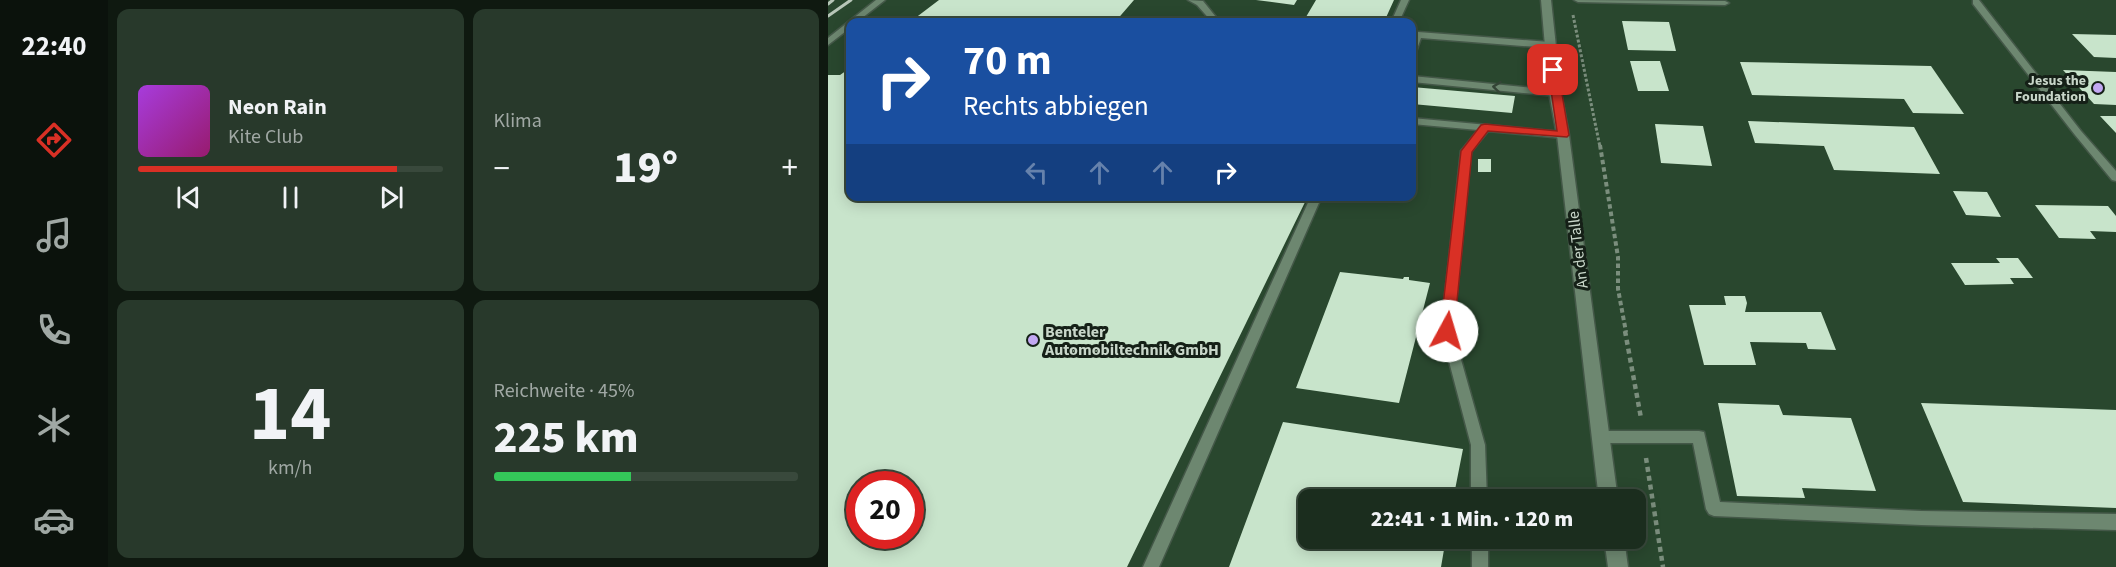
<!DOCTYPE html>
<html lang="de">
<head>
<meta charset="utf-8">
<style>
	body { margin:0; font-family:"Source Sans 3",sans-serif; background:#28392b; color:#f1f3f6; height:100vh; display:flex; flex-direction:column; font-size:22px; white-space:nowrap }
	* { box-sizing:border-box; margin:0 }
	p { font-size:20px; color:#a0a8a4 }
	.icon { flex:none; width:33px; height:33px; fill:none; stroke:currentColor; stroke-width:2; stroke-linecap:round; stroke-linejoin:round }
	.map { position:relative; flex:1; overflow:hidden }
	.sheet { display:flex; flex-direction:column; gap:9px; padding:9px; background:#0f1910; width:720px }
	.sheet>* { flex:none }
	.hud { position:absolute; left:18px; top:18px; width:570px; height:183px; border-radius:12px; box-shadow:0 3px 15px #0003,0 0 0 2px #39493c; background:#1a4fa0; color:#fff; overflow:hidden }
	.speed { position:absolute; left:18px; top:471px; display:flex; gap:12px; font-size:30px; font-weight:700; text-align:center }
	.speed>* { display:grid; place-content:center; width:78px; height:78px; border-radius:50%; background:#1b2d1e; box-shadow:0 3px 15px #0003,0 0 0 2px #39493c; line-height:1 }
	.speed .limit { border:9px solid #d22; background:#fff; color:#111 }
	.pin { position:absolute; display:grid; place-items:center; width:51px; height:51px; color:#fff; margin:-26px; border-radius:12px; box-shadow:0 3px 9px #0006 }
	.me { position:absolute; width:66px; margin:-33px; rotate:6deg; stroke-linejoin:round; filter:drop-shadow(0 0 4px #0008) }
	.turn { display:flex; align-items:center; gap:21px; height:126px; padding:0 18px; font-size:27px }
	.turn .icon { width:78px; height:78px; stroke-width:2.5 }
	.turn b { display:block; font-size:42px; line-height:51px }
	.lanes { display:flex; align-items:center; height:57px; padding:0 18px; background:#0003; justify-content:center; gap:30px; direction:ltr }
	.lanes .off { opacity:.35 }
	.big { font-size:45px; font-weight:800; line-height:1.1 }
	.sheet .tile { flex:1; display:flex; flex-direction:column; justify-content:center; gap:9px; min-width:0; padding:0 21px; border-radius:12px; background:#28392b }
	.sheet .dial { align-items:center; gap:0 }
	.dial b { font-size:78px; line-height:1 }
	.song { display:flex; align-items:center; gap:18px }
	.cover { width:72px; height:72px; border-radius:9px; background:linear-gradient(135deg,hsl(280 70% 55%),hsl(320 70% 35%)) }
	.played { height:6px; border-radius:3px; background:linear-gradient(90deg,#d93025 85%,#39493c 85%) }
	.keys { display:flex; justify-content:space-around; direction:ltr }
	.heat { display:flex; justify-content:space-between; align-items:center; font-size:33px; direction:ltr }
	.charge { height:9px; border-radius:4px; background:linear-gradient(90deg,#34c759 45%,#39493c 0) }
	.sheet .tiles { flex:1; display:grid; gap:9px; grid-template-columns:repeat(2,1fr) }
	.trip { position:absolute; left:470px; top:489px; width:348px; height:60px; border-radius:12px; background:#1b2d1e; box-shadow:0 3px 15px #0003,0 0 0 2px #39493c; font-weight:800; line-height:60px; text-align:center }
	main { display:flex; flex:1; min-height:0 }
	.tab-bar { display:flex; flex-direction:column; width:108px; justify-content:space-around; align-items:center; background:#0b120c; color:#a0a8a4 }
	.tab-bar .icon { width:42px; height:42px }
	.tab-bar .selected { color:#d93025 }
	.tab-bar b { font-size:27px; color:#f1f3f6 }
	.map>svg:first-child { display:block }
	.built { fill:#29472e; fill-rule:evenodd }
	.building { fill:#c8e4cb; fill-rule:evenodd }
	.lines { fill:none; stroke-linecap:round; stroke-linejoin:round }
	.lane-casing { stroke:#445848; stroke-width:3 }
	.secondary-casing { stroke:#445848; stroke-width:3 }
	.path-far2 { stroke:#7b8e7d; stroke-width:3; stroke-dasharray:3 2; stroke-linecap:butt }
	.path-far1 { stroke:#7b8e7d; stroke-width:4; stroke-dasharray:4.5 3; stroke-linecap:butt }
	.path { stroke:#7b8e7d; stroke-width:4.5; stroke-dasharray:5 4; stroke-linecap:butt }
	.lane { fill:#6d8770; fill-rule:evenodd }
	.secondary { fill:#6d8770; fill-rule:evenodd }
	.rail { stroke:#b7c6b8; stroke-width:3 }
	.oneway { stroke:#344436 }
	.route { fill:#d93025; stroke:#8d1f18; stroke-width:1.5 }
	.poi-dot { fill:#c2a8f2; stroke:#152017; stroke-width:2 }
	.labels { text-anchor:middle; stroke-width:6; stroke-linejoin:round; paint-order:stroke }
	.far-poi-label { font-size:14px; font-weight:bold; fill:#c8d6c9; stroke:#152017; text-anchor:end }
	.street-label { font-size:16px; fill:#c8d6c9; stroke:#152017 }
	.poi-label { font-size:16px; font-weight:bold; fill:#c8d6c9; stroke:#152017; text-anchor:start }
</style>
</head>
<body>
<main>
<nav class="tab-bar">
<b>22:40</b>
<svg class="icon selected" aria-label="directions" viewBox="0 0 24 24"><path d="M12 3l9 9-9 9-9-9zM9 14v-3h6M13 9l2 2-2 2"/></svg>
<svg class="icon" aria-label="music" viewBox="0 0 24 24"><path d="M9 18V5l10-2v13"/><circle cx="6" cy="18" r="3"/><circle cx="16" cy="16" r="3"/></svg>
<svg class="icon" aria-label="phone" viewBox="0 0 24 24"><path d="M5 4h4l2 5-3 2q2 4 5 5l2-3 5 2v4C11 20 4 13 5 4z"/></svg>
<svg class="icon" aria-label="climate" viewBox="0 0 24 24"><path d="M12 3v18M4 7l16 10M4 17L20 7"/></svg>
<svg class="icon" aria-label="car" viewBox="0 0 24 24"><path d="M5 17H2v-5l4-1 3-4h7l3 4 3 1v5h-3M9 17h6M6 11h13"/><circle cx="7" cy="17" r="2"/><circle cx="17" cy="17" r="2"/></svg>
</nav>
<section class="sheet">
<div class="tiles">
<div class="tile">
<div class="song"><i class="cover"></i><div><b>Neon Rain</b><p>Kite Club</p></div></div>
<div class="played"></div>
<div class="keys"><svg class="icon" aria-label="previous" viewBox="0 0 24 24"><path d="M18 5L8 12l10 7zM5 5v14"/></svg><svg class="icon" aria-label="pause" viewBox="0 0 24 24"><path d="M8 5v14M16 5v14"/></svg><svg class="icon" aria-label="next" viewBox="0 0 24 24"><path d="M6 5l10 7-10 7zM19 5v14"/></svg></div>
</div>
<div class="tile"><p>Klima</p>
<div class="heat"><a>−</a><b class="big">19°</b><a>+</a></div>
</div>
<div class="tile dial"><b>14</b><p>km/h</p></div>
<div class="tile"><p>Reichweite · 45%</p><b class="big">225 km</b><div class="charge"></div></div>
</div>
</section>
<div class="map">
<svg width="1288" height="567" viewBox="0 0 1288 567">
	<rect width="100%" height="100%" fill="#243c28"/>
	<path class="built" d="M0,0h1288v567h-1288zM22,22h562v174h-562zM32,484h50v52h-50zM480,500h327v38h-327z"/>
	<path class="building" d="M111,0h195l-19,22h-205z
		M428,0h41l-3,5z
		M488,0h78l-10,22h-81z
		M304,18l39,3v1h-43z
		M794,21l47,1 7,29 -48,-1z
		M1244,34l44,1v23l-22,-1z
		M802,61h30l9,30h-31z
		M912,62l191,4 33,48 -51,-1 -9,-14 -152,-4z
		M22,68v128h458l-181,371h-299v-492h12zM32,484h50v52h-50z
		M1235,70l53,2v33l-22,-1z
		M584,87l103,9 -3,17 -100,-9z
		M1272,116h16v17z
		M920,121l166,6 26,47 -106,-4 -10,-24 -69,-3z
		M827,124l48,2 9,40 -51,-3z
		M650,159h13v13h-13z
		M1125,191l34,1 14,25 -35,-2z
		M1207,205l73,1 8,10v16l-26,-1 6,8 -37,-1z
		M1168,258h22l15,20h-23l4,6 -49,1 -14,-22h49z
		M512,272l63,7 1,-2h5v3l21,3 -31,120 -103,-15z
		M896,296h21l2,7 -2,9h76l15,38 -28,-1 -2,-6 -56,-1 6,23h-52l-15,-60h37z
		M890,403l61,2 4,10 68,3 25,73 -74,-3 3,10 -68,-2z
		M1093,403l195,7v98l-153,-6z
		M455,422l180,27 -10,51h-145v38h138l-5,29h-212z"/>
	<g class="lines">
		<defs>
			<path id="lane" d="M48,0h9l-28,22h-7v6l-22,17v-7z
				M360,0l15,1 17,21h-8l-15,-17z
				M573,0h8l-10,22h-8z
				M746,0l151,1 4,2 -4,2 -147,-3z
				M1145,0h6l102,131 35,40v10l-4,-1 -37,-45 -102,-131z
				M590,32l132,10 4,3 -4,3 -129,-10 -5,14 -4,2v-13l3,-8z
				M584,76l143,14 5,3 -5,3 -143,-14z
				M584,118l151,14 5,3 -5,3 -75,-7 -17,21 -18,179 32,114 2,55h-16v-55l-30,-114 20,-180 17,-21 -66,-6z
				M483,196h11l-163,371h-16z
				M773,431h98l5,1 16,70 201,9 195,3v16l-195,-5 -207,-9 -5,-2 -3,-5 -13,-66h-92l-5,-1 -2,-5 2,-5z
				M644,538h16v29h-16z"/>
			<path id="secondary" d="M713,0h10l10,93 8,42 49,365h-19l-42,-365 -8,-42z
				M776,538h20l4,29h-20z"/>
		</defs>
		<use href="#lane" class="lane-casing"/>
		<use href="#secondary" class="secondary-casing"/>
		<path class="path-far2" d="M745,15l27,132"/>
		<path class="path-far1" d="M772,145l18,112v32l8,43"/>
		<path class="path" d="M797,331l16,87
			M818,458l17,109"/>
		<use href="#lane" class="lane"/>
		<use href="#secondary" class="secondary"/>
		<path class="rail" d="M0,4l5,-4
			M0,16l23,-16"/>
	</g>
	<defs><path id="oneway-chevron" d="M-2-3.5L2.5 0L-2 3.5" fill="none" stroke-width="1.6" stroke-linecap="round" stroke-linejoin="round" transform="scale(1.5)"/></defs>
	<use class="oneway" href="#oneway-chevron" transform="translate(669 87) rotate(-174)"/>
	<path class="route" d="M725,67l5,3 11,65 -2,2 -79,-6 -16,21 -18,179 -2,4h-10l-2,-4 21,-180 20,-26 4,-1 72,7 -9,-61z"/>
	<g class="poi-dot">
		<circle cx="1270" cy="88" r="6"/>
		<circle cx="205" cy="340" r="6"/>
	</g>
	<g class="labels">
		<g class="far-poi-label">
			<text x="1258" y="85">Jesus the<tspan x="1258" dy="16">Foundation</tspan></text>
		</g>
		<g class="street-label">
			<text transform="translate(749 250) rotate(-97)" y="6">An der Talle</text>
		</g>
		<g class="poi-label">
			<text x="217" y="337">Benteler<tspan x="217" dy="18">Automobiltechnik GmbH</tspan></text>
		</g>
	</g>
</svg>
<div class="speed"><div class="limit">20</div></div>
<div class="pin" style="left:725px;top:70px;background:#d93025"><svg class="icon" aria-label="arrive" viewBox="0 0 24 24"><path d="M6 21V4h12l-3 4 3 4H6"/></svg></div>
<svg class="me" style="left:619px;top:331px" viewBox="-20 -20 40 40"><circle r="19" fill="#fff"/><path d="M0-13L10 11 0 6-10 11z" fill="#d93025"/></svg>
<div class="trip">22:41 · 1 Min. · 120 m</div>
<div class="hud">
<div class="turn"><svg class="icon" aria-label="right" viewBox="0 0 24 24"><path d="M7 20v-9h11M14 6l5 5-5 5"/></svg><div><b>70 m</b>Rechts abbiegen</div></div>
<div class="lanes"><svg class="icon off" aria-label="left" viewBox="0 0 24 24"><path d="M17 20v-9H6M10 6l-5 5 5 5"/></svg><svg class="icon off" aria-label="ahead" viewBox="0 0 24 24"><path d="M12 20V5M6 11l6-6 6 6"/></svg><svg class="icon off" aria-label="ahead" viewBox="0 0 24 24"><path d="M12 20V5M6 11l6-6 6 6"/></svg><svg class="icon" aria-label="right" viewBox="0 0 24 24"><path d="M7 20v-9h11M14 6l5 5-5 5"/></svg></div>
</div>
</div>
</main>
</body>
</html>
